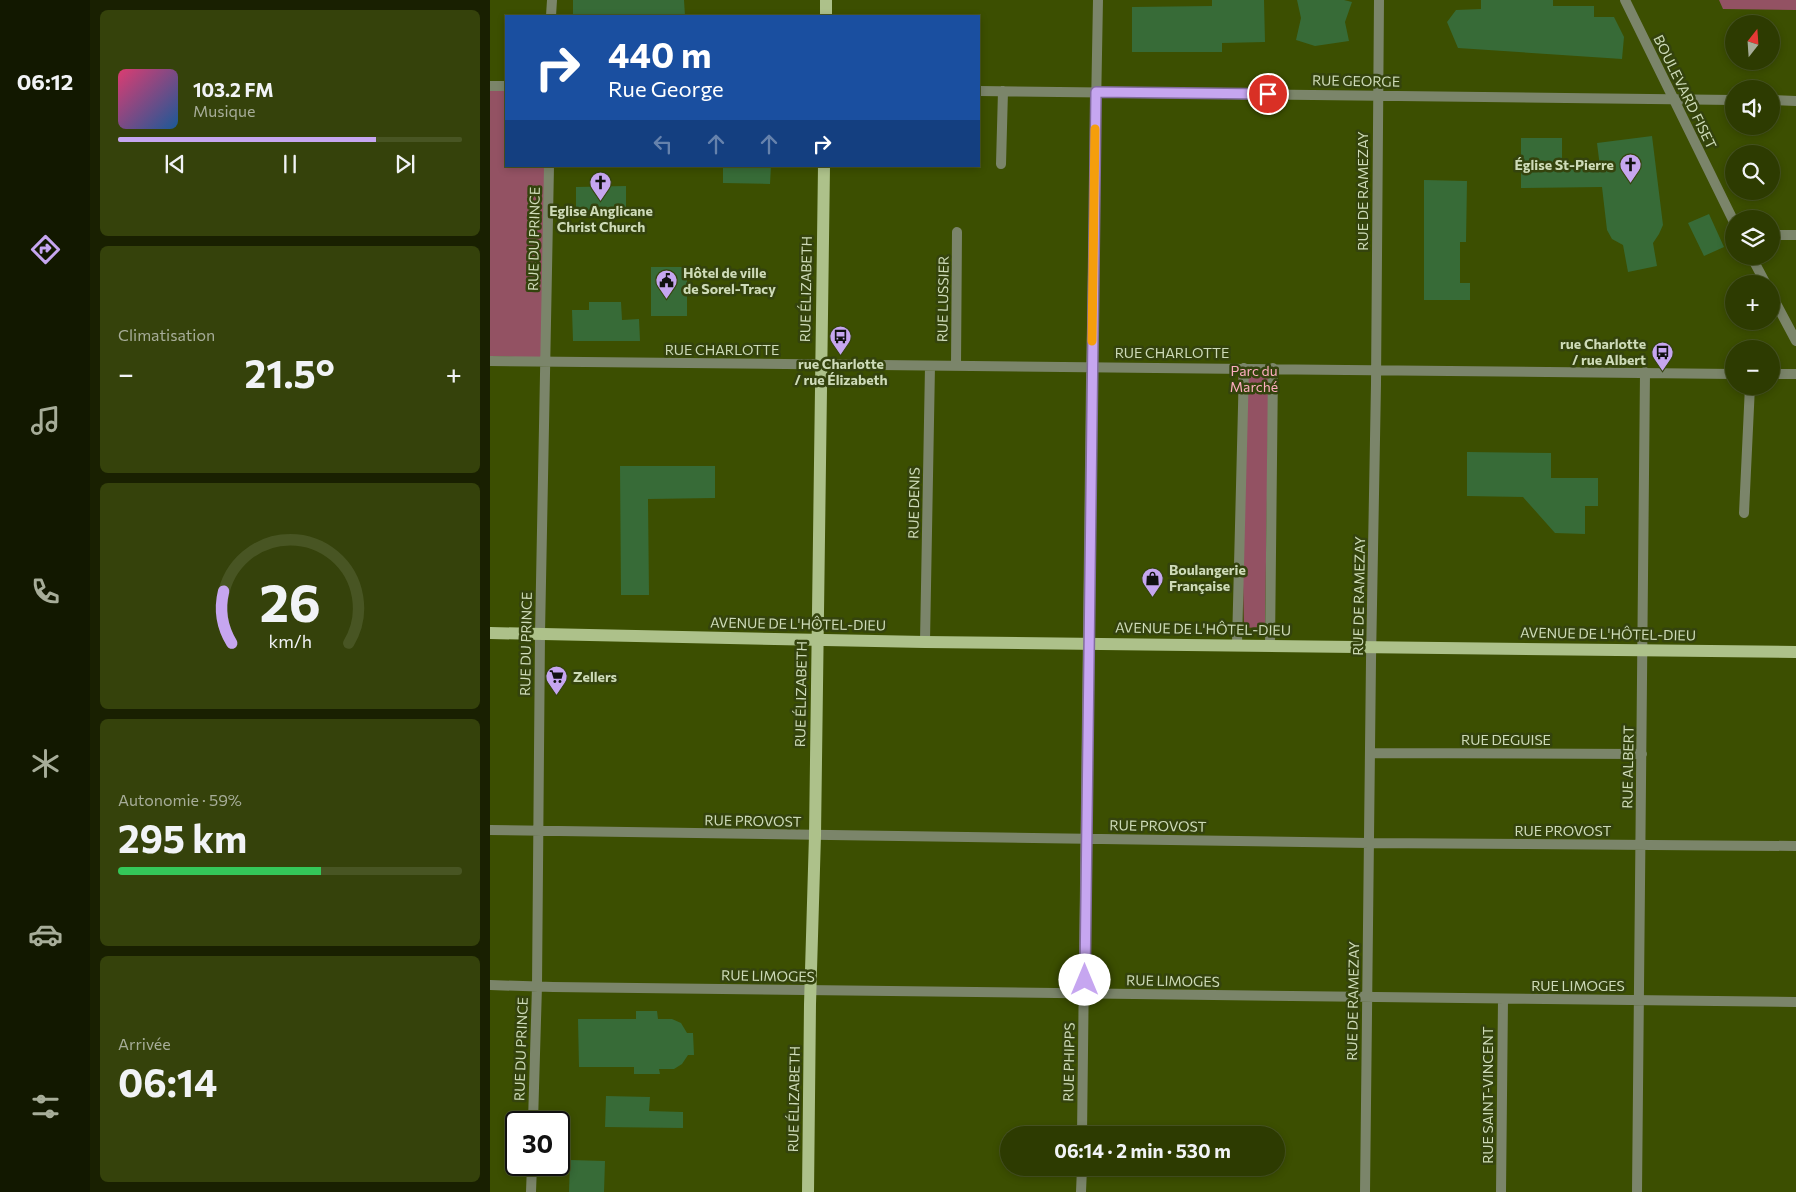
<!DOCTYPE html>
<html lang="fr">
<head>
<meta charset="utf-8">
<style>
	body { margin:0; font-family:Commissioner,sans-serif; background:#35420b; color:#f1f3f6; height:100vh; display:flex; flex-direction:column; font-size:19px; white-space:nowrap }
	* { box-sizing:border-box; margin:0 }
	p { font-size:16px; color:#a7ad99 }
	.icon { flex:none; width:28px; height:28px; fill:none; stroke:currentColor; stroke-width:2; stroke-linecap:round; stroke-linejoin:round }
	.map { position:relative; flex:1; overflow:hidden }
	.side { display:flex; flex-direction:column; gap:10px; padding:10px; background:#192001; width:400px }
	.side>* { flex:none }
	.top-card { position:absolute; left:15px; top:15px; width:475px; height:152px; border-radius:0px; box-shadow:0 2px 8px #0003,0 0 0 1px #485523; background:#1a4fa0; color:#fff; overflow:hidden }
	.needle { width:32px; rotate:17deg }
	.buttons { position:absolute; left:1235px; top:15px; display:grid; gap:10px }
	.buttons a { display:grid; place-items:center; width:55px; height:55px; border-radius:50%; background:#2d3b01; box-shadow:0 2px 8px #0003,0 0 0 1px #485523; font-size:25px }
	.speed { position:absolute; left:15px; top:1111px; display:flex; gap:10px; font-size:25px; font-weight:700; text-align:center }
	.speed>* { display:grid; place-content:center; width:65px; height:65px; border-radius:50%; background:#2d3b01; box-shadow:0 2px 8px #0003,0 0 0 1px #485523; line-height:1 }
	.speed .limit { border:2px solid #111; border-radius:8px; background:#fff; color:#111 }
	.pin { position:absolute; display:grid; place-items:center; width:42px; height:42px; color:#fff; margin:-21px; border:2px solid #fff; border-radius:50%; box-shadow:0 1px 5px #0007 }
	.me { position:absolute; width:55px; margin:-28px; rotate:0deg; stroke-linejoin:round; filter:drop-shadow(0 0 4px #0008) }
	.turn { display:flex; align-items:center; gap:18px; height:105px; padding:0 20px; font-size:22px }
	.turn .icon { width:65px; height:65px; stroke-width:2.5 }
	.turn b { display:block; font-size:35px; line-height:42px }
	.lanes { display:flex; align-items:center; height:48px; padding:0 20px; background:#0003; justify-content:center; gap:25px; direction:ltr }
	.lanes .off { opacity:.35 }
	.big { font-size:38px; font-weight:700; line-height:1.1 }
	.side .widget { flex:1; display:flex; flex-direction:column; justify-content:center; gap:8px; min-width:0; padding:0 18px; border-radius:8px; background:#35420b }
	.side .dial { align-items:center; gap:0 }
	.dial svg { height:130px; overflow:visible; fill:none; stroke:#485523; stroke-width:7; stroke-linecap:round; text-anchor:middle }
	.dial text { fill:#f1f3f6; stroke:none }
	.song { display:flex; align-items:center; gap:15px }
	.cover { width:60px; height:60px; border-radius:8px; background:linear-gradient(135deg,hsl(340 70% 55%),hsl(210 70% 35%)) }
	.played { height:5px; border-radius:2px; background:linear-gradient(90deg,#c6a6f0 75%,#485523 75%) }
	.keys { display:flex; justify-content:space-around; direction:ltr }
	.heat { display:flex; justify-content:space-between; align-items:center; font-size:28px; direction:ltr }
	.charge { height:8px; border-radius:4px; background:linear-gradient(90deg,#34c759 59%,#485523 0) }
	.trip { position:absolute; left:510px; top:1126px; width:285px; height:50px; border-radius:25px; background:#2d3b01; box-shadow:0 2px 8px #0003,0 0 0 1px #485523; font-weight:700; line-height:50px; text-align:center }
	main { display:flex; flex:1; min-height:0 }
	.tab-bar { display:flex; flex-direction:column; width:90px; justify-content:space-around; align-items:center; background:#121800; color:#a7ad99 }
	.tab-bar .icon { width:35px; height:35px }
	.tab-bar .current { color:#c6a6f0 }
	.tab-bar b { font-size:22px; color:#f1f3f6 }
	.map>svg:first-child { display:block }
	.green { fill:#935263 }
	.building { fill:#376b37 }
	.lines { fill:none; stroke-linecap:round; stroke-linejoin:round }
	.minor { stroke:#7b856a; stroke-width:10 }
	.tertiary { stroke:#7b856a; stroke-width:10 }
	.primary { stroke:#adc18a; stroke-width:12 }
	.route-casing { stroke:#816c9c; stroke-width:12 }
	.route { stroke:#c6a6f0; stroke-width:9 }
	.slow { stroke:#f59e0b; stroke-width:9 }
	.labels { text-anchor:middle; stroke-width:5; stroke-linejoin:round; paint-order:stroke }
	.street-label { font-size:14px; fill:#cedbb8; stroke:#34430d }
	.poi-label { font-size:14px; font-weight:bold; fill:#cedbb8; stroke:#34430d; text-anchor:start }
	.park-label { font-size:14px; fill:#fdadbf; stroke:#34430d }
</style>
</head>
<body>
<main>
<nav class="tab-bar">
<b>06:12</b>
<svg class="icon current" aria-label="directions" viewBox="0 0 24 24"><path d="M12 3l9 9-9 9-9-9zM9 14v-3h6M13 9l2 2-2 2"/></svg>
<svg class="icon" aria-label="music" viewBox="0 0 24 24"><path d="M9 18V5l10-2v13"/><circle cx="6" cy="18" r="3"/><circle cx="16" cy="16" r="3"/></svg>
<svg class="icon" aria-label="phone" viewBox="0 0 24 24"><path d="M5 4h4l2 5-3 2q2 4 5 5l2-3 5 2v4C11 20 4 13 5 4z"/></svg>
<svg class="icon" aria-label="climate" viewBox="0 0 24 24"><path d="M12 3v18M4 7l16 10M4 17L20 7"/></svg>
<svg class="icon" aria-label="car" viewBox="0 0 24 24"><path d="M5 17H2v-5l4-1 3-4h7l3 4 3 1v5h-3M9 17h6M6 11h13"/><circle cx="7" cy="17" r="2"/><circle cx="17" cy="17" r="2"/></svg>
<svg class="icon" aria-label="filters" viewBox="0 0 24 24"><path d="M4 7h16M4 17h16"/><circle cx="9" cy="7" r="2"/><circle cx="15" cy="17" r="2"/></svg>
</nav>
<section class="side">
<div class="widget">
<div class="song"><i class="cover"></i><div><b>103.2 FM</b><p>Musique</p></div></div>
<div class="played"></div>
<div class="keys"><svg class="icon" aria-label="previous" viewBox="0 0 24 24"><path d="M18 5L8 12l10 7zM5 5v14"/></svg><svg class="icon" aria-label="pause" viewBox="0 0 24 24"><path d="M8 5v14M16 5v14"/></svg><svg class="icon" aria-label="next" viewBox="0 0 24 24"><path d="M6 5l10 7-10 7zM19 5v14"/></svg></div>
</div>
<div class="widget"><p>Climatisation</p>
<div class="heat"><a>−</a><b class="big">21.5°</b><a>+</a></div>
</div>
<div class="widget dial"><svg viewBox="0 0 100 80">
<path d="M14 69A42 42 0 1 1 86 69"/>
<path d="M14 69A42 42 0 0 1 9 37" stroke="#c6a6f0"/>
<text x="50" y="56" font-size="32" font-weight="700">26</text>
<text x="50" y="72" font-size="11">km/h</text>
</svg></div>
<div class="widget"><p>Autonomie · 59%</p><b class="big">295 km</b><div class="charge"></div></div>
<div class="widget"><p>Arrivée</p><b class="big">06:14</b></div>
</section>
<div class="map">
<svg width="1306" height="1192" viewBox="0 0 1306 1192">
	<rect width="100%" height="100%" fill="#3c4f01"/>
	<path class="green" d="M1229,0h77v10l-73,-1z
		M0,88h16v78h43l-3,192 -56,-2z
		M748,364l31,1 -4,262 -21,1z"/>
	<path class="building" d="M83,0h111l1,16h-112z
		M722,0h52l1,42 -43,1v9h-90v-45l80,-1z
		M807,0h47l8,2 -7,20 4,19 -34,5 -19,-6 5,-22z
		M991,0h72v6h41v11h20l10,20 -2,22 -164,-11 -11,-26 9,-12 25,-1z
		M1162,136l11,89 -4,9 -6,9 4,23 -29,6 -5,-27 -11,-6 -5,-9 -5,-43 -81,1v-50h41v30l38,-1 -3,-24z
		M233,166h48l-1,18 -47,-1z
		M934,180l43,1 -1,61h-6v41h10v17h-46z
		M136,186v30l-50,1v-30z
		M1219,214l15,33 -20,9 -16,-33z
		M161,267h36v49h-36z
		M99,302h32l1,18 17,-1 1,22h-67l-1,-31h17z
		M977,452l84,1v25h47v28h-13v28l-30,-1 -32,-36 -56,-1z
		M130,466h95v32l-67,1 1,96h-28z
		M146,1011h21l1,8h14l9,4 6,10h6l1,22h-6l-6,9 -8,5h-15l1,5h-26v-7h-55l-1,-48h58z
		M116,1096l44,1 -1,14 34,1v16l-78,-1z
		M80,1160l35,1 -1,31h-35z"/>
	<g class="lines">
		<path class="minor" d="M61,16l1,-16
			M0,86h16
			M489,91l755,9
			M1281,100l25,1
			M511,164l2,-73
			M1281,235h25
			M0,361l1244,13
			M466,366l1,-134
			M1281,374h25
			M1254,513l6,-127
			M435,642l5,-276
			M747,644l7,-276
			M780,645l3,-277
			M880,753l272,1
			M0,830l879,13 427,3
			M0,985l63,2 1243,15
			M43,1122l4,-136 3,-352 9,-468
			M592,1135l9,-755 7,-380
			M41,1192l1,-27
			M591,1192l1,-24
			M875,1192l6,-532 5,-276 3,-384
			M1011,1192l2,-193
			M1147,1192l8,-820"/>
		<path class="tertiary" d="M1135,0l109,222
			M1261,256l15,28
			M1281,294l25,47"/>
		<path class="primary" d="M336,16v-16
			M0,633l435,9 871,10
			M318,1192l2,-188 5,-169 9,-669"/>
	</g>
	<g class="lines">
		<defs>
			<path id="route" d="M595,980l11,-888 172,2"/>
		</defs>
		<use href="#route" class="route-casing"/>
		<use href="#route" class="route"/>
		<path class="slow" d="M602,341l3,-212"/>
	</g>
	<defs>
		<symbol id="church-pin" viewBox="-11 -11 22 30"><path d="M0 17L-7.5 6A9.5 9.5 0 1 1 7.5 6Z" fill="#c6a6f0" stroke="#34430d"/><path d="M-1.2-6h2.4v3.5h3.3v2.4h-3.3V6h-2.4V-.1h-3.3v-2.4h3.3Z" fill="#111"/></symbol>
		<symbol id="civic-pin" viewBox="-11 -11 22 30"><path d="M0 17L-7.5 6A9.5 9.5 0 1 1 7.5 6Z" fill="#c6a6f0" stroke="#34430d"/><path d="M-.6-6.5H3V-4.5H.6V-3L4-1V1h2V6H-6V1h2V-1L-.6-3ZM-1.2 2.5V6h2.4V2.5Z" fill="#111"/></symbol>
		<symbol id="bus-pin" viewBox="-11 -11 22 30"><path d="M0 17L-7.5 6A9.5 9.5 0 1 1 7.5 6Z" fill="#c6a6f0" stroke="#34430d"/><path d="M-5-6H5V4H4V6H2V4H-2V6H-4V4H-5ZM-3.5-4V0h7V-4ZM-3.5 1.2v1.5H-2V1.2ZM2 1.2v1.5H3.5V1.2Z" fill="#111"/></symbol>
		<symbol id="shop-pin" viewBox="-11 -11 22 30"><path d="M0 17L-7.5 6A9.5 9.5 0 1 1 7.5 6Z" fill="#c6a6f0" stroke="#34430d"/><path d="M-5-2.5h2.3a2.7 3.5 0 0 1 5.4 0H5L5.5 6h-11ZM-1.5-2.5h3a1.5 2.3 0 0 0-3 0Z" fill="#111"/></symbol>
		<symbol id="supermarket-pin" viewBox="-11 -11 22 30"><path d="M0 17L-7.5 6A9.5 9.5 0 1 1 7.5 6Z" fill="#c6a6f0" stroke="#34430d"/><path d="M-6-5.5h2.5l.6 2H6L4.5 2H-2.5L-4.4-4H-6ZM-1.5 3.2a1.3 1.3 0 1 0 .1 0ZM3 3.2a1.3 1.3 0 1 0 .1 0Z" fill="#111"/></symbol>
	</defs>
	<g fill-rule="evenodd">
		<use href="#church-pin" x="1128" y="152" width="25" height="34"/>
		<use href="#church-pin" x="98" y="170" width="25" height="34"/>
		<use href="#civic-pin" x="164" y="268" width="25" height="34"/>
		<use href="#bus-pin" x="338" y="324" width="25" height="34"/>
		<use href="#bus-pin" x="1160" y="340" width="25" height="34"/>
		<use href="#shop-pin" x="650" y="566" width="25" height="34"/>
		<use href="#supermarket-pin" x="54" y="664" width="25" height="34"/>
	</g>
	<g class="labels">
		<g class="street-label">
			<text transform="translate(866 81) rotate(1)" y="5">RUE GEORGE</text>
			<text transform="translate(1195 92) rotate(64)" y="5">BOULEVARD FISET</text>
			<text transform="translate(873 191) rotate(-90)" y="5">RUE DE RAMEZAY</text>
			<text transform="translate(44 239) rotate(-89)" y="5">RUE DU PRINCE</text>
			<text transform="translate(316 289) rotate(-89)" y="5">RUE ÉLIZABETH</text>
			<text transform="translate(453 299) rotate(-89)" y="5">RUE LUSSIER</text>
			<text x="232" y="355">RUE CHARLOTTE</text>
			<text x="682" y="358">RUE CHARLOTTE</text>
			<text transform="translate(424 503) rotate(-89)" y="5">RUE DENIS</text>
			<text transform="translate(869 596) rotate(-89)" y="5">RUE DE RAMEZAY</text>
			<text transform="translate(308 624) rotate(1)" y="5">AVENUE DE L'HÔTEL-DIEU</text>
			<text transform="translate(713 629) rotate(1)" y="5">AVENUE DE L'HÔTEL-DIEU</text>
			<text transform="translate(1118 634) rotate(1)" y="5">AVENUE DE L'HÔTEL-DIEU</text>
			<text transform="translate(36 644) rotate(-89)" y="5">RUE DU PRINCE</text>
			<text transform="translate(311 694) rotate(-89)" y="5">RUE ÉLIZABETH</text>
			<text x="1016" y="745">RUE DEGUISE</text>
			<text transform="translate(1138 767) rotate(-89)" y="5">RUE ALBERT</text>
			<text transform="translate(263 821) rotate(1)" y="5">RUE PROVOST</text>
			<text transform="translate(668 826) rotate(1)" y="5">RUE PROVOST</text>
			<text x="1073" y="836">RUE PROVOST</text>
			<text transform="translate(278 976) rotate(1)" y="5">RUE LIMOGES</text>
			<text transform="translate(683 981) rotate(1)" y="5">RUE LIMOGES</text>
			<text x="1088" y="991">RUE LIMOGES</text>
			<text transform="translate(863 1001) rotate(-89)" y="5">RUE DE RAMEZAY</text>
			<text transform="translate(31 1049) rotate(-88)" y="5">RUE DU PRINCE</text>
			<text transform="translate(579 1062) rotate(-89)" y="5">RUE PHIPPS</text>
			<text transform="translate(998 1095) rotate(-90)" y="5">RUE SAINT-VINCENT</text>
			<text transform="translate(304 1099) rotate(-89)" y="5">RUE ÉLIZABETH</text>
		</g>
		<g class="poi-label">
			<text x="1124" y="170" text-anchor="end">Église St-Pierre</text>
			<text x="111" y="216" text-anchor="middle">Eglise Anglicane<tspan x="111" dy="16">Christ Church</tspan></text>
			<text x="193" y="278">Hôtel de ville<tspan x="193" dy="16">de Sorel-Tracy</tspan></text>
			<text x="1156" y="349" text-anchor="end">rue Charlotte<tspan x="1156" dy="16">/ rue Albert</tspan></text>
			<text x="351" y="369" text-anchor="middle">rue Charlotte<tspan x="351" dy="16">/ rue Élizabeth</tspan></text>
			<text x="679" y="575">Boulangerie<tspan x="679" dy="16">Française</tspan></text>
			<text x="83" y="682">Zellers</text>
		</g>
		<g class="park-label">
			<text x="764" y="376">Parc du<tspan x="764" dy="16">Marché</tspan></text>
		</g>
	</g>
</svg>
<div class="buttons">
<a><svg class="needle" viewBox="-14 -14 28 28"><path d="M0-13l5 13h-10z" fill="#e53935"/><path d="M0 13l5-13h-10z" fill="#a7ad99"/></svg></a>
<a><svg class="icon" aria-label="sound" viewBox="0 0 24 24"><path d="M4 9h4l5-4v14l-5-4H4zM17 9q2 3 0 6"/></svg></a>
<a><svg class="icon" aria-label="search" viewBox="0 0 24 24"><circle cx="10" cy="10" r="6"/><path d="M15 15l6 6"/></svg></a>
<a><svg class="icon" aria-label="layers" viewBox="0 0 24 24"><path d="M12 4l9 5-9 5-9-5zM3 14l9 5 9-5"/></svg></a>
<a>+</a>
<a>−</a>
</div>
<div class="speed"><div class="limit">30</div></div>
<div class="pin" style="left:778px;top:94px;background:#d93025"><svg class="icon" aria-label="arrive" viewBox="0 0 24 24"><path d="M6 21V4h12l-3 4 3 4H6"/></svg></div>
<svg class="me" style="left:595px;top:980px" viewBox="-20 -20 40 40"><circle r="19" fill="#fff"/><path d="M0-13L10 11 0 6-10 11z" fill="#c6a6f0"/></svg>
<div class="trip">06:14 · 2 min · 530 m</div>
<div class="top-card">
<div class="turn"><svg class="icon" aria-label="right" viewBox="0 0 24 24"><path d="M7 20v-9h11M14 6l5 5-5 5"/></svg><div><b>440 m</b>Rue George</div></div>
<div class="lanes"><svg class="icon off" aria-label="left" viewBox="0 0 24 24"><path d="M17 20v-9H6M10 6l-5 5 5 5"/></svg><svg class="icon off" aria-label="ahead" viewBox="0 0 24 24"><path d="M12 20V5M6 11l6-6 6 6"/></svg><svg class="icon off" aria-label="ahead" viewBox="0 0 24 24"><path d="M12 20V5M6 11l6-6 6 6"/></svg><svg class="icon" aria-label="right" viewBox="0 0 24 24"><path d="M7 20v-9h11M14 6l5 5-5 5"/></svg></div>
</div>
</div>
</main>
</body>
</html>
